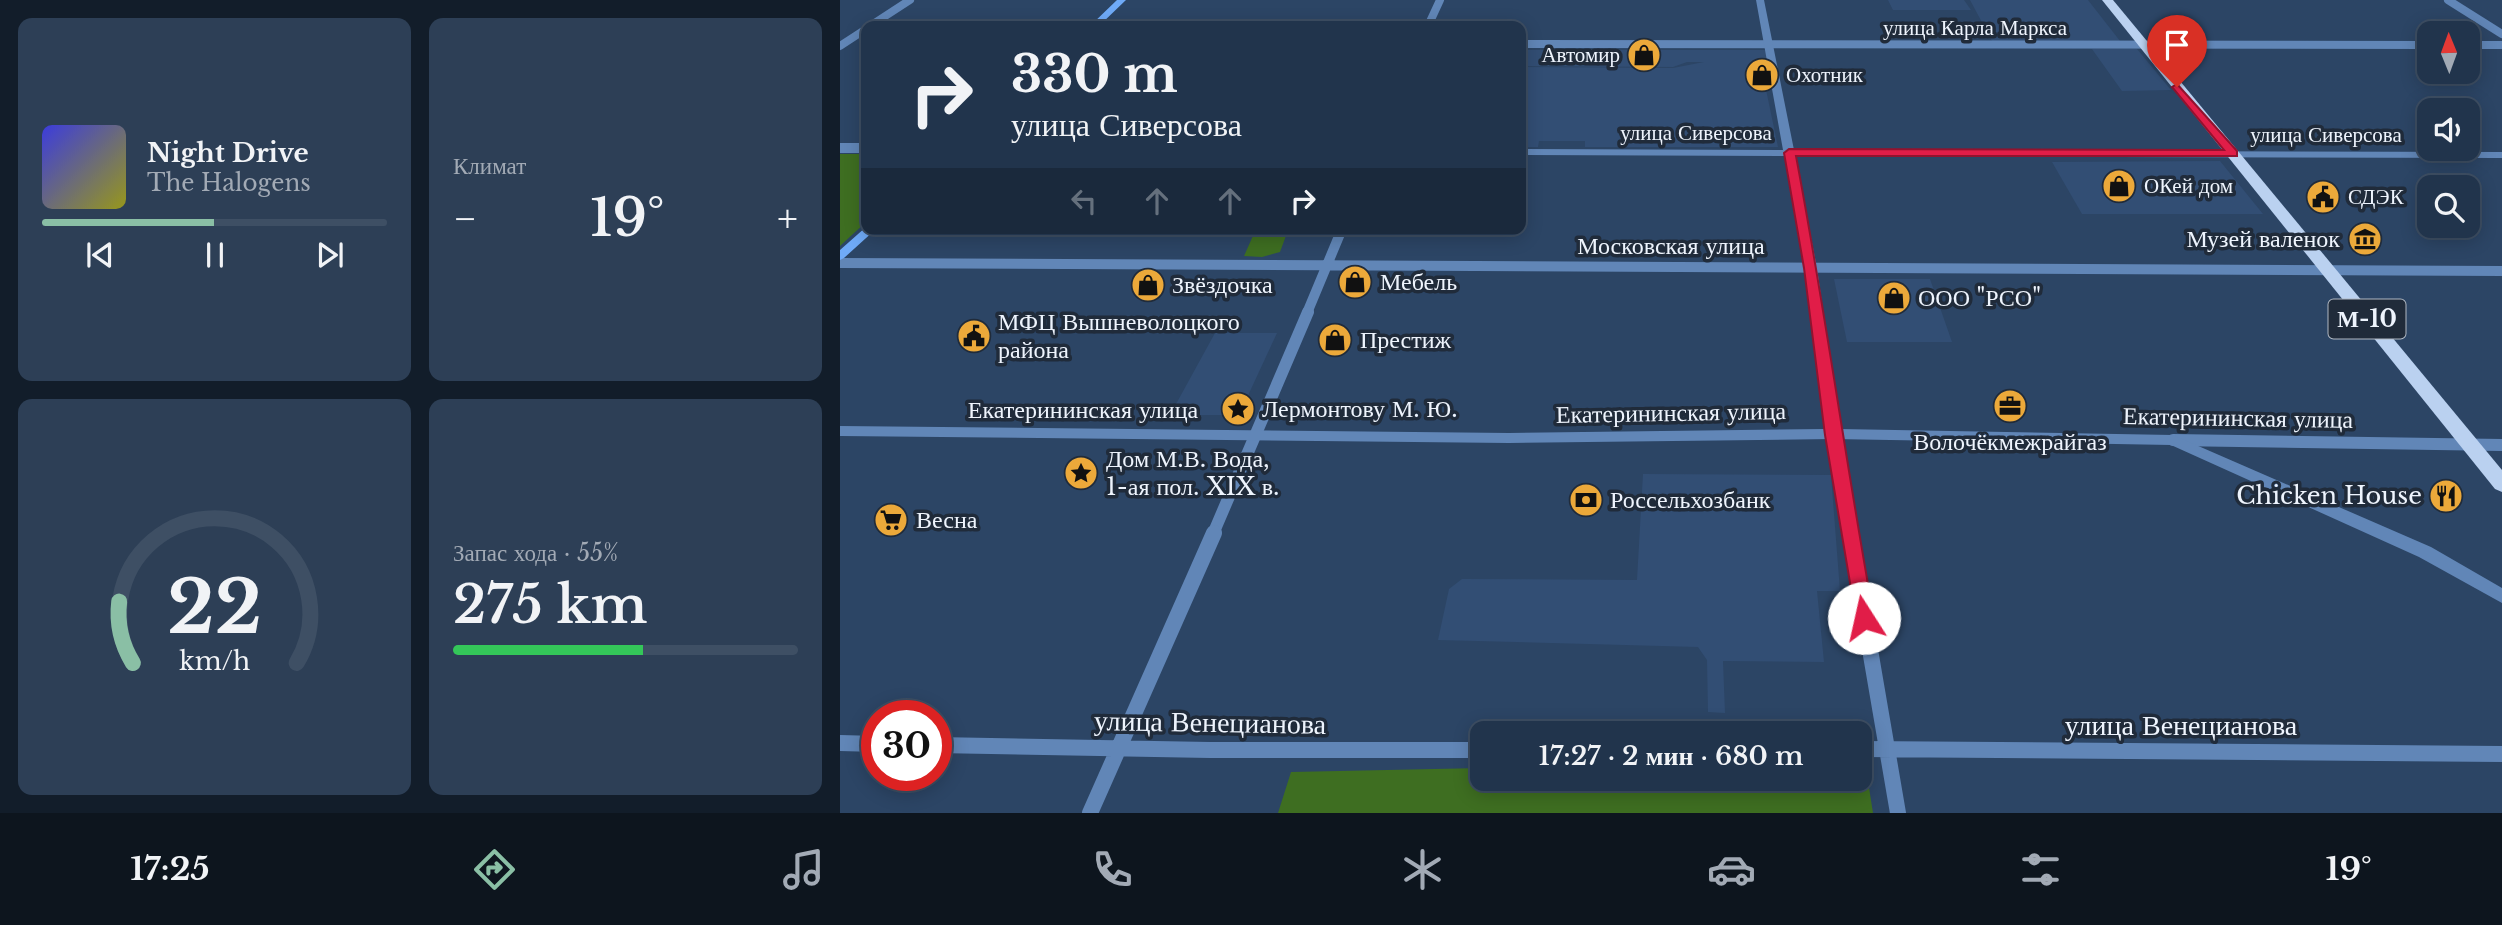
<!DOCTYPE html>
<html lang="ru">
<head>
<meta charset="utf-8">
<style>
	body { margin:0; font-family:"Libre Baskerville",serif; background:#2d3f56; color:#f1f3f6; height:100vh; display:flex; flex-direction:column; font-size:26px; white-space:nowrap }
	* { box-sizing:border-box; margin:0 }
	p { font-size:23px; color:#a2aab5 }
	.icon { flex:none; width:38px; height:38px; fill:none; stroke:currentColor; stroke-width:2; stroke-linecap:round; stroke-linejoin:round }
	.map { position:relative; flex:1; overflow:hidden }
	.details { display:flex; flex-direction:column; gap:18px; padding:18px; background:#121d2a; width:840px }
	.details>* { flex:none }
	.guide { position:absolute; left:21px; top:21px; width:665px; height:214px; border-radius:14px; box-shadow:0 4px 18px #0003,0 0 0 2px #3e4f64; background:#21344c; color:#f1f3f6; overflow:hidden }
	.needle { width:46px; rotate:359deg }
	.tools { position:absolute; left:1577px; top:21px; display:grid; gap:14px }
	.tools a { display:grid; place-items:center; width:63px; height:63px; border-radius:14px; background:#21344c; box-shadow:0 4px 18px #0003,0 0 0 2px #3e4f64; font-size:35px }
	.speed { position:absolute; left:21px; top:700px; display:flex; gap:14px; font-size:35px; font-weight:700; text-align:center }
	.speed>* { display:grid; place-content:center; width:91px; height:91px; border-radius:50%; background:#21344c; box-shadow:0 4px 18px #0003,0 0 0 2px #3e4f64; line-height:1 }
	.speed .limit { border:10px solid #d22; background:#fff; color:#111 }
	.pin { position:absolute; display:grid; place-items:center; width:60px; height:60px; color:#fff; margin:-72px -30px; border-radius:50% 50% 50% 0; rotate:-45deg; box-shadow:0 0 7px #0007 }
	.pin .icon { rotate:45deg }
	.me { position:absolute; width:77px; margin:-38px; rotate:350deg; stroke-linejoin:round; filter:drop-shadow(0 0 5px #0008) }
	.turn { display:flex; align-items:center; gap:24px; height:147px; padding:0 35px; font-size:32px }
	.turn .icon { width:91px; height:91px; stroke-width:2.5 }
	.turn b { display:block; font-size:49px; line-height:60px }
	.lanes { display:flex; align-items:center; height:66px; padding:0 35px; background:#0003; justify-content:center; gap:35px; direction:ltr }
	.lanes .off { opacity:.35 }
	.big { font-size:52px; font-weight:600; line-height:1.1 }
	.details .tile { flex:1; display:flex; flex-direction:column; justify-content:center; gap:10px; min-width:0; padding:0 24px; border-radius:14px; background:#2d3f56 }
	.details .dial { align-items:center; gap:0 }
	.dial svg { height:182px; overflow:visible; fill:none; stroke:#3e4f64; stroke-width:7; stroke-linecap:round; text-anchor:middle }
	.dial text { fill:#f1f3f6; stroke:none }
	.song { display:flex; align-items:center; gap:21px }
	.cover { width:84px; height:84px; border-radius:10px; background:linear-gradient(135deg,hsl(240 70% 55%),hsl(60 70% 35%)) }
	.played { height:7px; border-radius:4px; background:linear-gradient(90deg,#8abfa5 50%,#3e4f64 50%) }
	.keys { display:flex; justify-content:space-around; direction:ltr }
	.heat { display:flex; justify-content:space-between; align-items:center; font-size:38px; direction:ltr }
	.charge { height:10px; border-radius:5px; background:linear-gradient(90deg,#34c759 55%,#3e4f64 0) }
	.details .tiles { flex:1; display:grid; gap:18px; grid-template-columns:repeat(2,1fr) }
	.trip { position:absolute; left:630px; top:721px; width:402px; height:70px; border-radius:14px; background:#21344c; box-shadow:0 4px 18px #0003,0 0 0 2px #3e4f64; font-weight:600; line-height:70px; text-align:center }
	.tabs { display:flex; height:112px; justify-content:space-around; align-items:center; background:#0d151e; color:#a2aab5 }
	.tabs .icon { width:49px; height:49px }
	.tabs .current { color:#8abfa5 }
	.tabs b { font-size:32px; color:#f1f3f6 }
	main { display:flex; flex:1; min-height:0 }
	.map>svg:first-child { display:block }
	.built { fill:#324e74 }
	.green { fill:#3e6e21 }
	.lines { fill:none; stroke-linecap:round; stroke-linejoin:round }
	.minor-far3 { stroke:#6186b7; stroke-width:8 }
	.minor-far2 { stroke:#6186b7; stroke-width:10 }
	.minor-far1 { stroke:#6186b7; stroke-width:12 }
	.minor { stroke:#6186b7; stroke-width:16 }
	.tertiary { fill:#6186b7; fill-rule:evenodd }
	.secondary { fill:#6faaf7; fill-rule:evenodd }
	.trunk { fill:#bad1f0; fill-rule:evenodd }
	.route { fill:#e11d48; stroke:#92132f; stroke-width:2 }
	.labels { text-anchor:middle; stroke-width:7; stroke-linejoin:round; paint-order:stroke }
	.far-street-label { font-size:21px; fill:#eef4fd; stroke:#202b3a }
	.far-poi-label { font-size:21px; fill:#eef4fd; stroke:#202b3a; text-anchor:start }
	.shield { fill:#202b3a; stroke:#b0b8c2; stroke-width:2 }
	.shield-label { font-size:23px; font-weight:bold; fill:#eef4fd }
	.poi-label { font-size:24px; fill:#eef4fd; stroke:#202b3a; text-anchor:start }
	.street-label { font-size:24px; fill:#eef4fd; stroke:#202b3a }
	.near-street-label { font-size:28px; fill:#eef4fd; stroke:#202b3a }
</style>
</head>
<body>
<main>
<section class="details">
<div class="tiles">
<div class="tile">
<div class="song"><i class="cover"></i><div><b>Night Drive</b><p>The Halogens</p></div></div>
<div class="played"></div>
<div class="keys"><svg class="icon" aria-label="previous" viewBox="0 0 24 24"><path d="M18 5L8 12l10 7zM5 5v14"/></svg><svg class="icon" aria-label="pause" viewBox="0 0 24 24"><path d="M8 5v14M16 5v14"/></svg><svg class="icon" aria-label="next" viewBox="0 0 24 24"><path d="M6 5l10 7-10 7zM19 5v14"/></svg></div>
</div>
<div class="tile"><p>Климат</p>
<div class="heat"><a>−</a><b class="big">19°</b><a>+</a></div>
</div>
<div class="tile dial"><svg viewBox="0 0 100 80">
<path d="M14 69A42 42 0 1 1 86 69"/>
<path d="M14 69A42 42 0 0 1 8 42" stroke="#8abfa5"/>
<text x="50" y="56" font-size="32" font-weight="700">22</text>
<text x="50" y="72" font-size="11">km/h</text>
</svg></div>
<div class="tile"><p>Запас хода · 55%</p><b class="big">275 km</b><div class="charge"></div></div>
</div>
</section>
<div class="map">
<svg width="1662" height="813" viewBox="0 0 1662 813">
	<rect width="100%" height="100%" fill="#2c4565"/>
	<path class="built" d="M1048,0h76l7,10h-78z
		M1130,0h118l32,41h-128z
		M1252,49h45l34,41 -49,1z
		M681,50h247l5,29 -9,1 14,67h-193v-6h-46l-1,6h-17v-80l152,1 31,-6h-17l-14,5 -152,-1z
		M1380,161l43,53h-181l-30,-52z
		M994,279h96l22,63h-105z
		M375,333h62l-38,82h-69z
		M803,474l188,1 9,116h-23l7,71 -101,-1 2,52 -17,-1 -1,-52 -9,-13 -260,-7 11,-51 13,-10 175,1z"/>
	<path class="green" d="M0,154h26v68l-26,24z
		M416,229h39l-8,4 -7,19 -18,5 -18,-1z
		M1020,762h5l8,51h-595l13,-41 191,-4v11h378z"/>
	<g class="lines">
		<path class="minor-far3" d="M1608,0l54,34
			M30,26l40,-26
			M588,26l12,-26
			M681,44l908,1
			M1628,45h34
			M0,46l26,-17"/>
		<path class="minor-far2" d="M0,148h26
			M0,263l1662,8
			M467,313l35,-84"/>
		<path class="minor-far1" d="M993,434l17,100
			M1333,440l329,5
			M373,534l95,-222"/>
		<path class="minor" d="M1010,533l48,280
			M0,743l37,1
			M96,745l274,5h272
			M1020,749l642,5
			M250,813l124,-280"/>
		<path class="tertiary" d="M916,0h8l30,150 708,2v6l-707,-2 22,112 23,161 333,6 258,112 71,41v15l-83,-46 -248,-112 -338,-6 -324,4 -669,-7v-10l669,7 316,-4 -20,-161 -20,-112 -264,-1v-6l262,1z"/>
		<path class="secondary" d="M277,0h9l-27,26h-9z
			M26,227v2h10l-32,29 -4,2v-10z"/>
		<path class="trunk" d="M1262,0h11l389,470v22l-7,-3z"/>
	</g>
	<path class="route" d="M1337,84l60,67v5h-441c29,153 50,308 78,462l-3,6h-14l-32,-189 -21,-167 -20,-115 5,-4 435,1 -52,-63z"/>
	<defs>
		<symbol id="shop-disc" viewBox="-11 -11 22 22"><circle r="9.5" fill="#eca93a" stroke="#202b3a"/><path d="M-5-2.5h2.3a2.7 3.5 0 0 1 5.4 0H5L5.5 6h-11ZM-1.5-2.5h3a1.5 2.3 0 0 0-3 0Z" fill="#111"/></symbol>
		<symbol id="civic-disc" viewBox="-11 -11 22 22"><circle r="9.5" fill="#eca93a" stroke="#202b3a"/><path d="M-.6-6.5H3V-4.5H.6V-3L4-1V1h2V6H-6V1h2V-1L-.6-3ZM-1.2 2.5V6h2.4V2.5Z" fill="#111"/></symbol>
		<symbol id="museum-disc" viewBox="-11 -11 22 22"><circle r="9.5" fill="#eca93a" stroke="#202b3a"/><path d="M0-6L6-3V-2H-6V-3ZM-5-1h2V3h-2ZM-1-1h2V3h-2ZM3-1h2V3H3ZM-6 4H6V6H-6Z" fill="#111"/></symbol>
		<symbol id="office-disc" viewBox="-11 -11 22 22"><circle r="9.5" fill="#eca93a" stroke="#202b3a"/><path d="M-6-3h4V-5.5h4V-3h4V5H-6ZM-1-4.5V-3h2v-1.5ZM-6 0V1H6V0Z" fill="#111"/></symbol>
		<symbol id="sight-disc" viewBox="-11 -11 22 22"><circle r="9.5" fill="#eca93a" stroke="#202b3a"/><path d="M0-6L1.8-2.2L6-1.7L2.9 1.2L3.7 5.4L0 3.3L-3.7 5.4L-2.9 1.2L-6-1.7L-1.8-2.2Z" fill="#111"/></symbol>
		<symbol id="restaurant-disc" viewBox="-11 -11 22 22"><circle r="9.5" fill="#eca93a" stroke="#202b3a"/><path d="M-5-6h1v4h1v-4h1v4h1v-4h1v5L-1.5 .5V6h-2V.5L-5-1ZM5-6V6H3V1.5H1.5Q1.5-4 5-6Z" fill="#111"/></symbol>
		<symbol id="bank-disc" viewBox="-11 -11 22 22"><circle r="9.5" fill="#eca93a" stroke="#202b3a"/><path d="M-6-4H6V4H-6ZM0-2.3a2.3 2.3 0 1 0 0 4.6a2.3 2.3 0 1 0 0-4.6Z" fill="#111"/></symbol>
		<symbol id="supermarket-disc" viewBox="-11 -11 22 22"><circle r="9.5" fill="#eca93a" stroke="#202b3a"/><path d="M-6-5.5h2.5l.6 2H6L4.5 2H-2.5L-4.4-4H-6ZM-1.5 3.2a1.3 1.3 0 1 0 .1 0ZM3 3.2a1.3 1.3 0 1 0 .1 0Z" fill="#111"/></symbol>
	</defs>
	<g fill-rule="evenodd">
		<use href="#shop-disc" x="785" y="36" width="38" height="38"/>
		<use href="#shop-disc" x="903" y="56" width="38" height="38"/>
		<use href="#shop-disc" x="1260" y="167" width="38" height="38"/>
		<use href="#civic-disc" x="1464" y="178" width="38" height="38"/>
		<use href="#museum-disc" x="1506" y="220" width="38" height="38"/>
		<use href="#shop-disc" x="496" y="263" width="38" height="38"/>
		<use href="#shop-disc" x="289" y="266" width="38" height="38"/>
		<use href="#shop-disc" x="1035" y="279" width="38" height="38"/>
		<use href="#civic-disc" x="115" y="317" width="38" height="38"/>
		<use href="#shop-disc" x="476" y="321" width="38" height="38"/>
		<use href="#office-disc" x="1151" y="387" width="38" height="38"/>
		<use href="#sight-disc" x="379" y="390" width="38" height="38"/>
		<use href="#sight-disc" x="222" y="454" width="38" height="38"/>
		<use href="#restaurant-disc" x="1587" y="477" width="38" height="38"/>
		<use href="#bank-disc" x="727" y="481" width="38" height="38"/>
		<use href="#supermarket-disc" x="32" y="501" width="38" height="38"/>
	</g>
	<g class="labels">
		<g class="far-street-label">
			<text x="1135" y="35">улица Карла Маркса</text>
			<text x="856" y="140">улица Сиверсова</text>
			<text x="1486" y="142">улица Сиверсова</text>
		</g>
		<g class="far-poi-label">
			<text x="780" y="62" text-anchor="end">Автомир</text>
			<text x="946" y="82">Охотник</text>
			<text x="1304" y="193">ОКей дом</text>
			<text x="1508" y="204">СДЭК</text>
		</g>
		<rect class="shield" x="1488.5" y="299.5" width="77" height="39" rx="5"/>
		<g class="shield-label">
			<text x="1527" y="327">М-10</text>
		</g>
		<g class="poi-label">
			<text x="1500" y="247" text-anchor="end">Музей валенок</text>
			<text x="540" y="290">Мебель</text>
			<text x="332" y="293">Звёздочка</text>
			<text x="1078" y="306">ООО "РСО"</text>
			<text x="158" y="330">МФЦ Вышневолоцкого<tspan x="158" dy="28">района</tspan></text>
			<text x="520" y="348">Престиж</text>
			<text x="422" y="417">Лермонтову М. Ю.</text>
			<text x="1170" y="450" text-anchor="middle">Волочёкмежрайгаз</text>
			<text x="266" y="467">Дом М.В. Вода,<tspan x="266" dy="28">1-ая пол. XIX в.</tspan></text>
			<text x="1582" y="504" text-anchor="end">Chicken House</text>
			<text x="770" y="508">Россельхозбанк</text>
			<text x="76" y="528">Весна</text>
		</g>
		<g class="street-label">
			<text x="831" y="254">Московская улица</text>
			<text x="243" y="418">Екатерининская улица</text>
			<text transform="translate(831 413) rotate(-1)" y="8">Екатерининская улица</text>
			<text transform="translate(1398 418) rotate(1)" y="8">Екатерининская улица</text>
		</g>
		<g class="near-street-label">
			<text transform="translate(370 722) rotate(1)" y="10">улица Венецианова</text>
			<text x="1341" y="735">улица Венецианова</text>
		</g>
	</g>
</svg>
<div class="tools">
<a><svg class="needle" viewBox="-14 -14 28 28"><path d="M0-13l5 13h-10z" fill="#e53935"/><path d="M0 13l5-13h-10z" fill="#a2aab5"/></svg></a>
<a><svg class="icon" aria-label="sound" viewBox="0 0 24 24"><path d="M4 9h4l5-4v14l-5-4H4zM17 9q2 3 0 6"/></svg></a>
<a><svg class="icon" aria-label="search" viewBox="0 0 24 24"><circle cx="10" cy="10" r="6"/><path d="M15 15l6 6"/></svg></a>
</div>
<div class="speed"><div class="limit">30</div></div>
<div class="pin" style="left:1337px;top:87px;background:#d93025"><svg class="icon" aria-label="arrive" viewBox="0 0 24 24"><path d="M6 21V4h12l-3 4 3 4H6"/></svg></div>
<svg class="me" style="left:1024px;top:618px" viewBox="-20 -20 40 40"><circle r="19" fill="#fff"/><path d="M0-13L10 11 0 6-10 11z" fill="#e11d48"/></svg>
<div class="trip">17:27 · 2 мин · 680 m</div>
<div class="guide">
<div class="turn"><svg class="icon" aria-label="right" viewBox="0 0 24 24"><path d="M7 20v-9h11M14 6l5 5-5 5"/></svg><div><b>330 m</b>улица Сиверсова</div></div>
<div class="lanes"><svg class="icon off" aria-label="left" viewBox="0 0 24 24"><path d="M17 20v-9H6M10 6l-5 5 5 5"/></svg><svg class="icon off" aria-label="ahead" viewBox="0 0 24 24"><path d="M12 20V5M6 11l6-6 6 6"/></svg><svg class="icon off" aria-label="ahead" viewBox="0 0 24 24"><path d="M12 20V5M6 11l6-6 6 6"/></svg><svg class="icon" aria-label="right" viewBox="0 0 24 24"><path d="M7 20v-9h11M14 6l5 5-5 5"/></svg></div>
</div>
</div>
</main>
<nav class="tabs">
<b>17:25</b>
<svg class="icon current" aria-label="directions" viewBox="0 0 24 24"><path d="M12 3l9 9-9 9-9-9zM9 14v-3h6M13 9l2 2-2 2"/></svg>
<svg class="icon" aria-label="music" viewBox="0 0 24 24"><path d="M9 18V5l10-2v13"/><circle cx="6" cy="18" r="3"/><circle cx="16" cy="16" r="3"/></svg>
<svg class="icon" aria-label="phone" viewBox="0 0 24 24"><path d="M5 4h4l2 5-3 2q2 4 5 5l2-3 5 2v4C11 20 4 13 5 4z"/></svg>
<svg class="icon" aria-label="climate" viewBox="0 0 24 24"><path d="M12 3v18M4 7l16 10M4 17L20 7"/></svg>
<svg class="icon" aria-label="car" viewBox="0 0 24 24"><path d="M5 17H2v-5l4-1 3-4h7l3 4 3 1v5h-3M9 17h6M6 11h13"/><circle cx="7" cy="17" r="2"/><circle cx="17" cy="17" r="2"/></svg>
<svg class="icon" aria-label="filters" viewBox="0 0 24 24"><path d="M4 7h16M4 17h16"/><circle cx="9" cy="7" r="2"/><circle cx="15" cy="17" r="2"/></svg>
<b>19°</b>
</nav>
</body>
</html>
